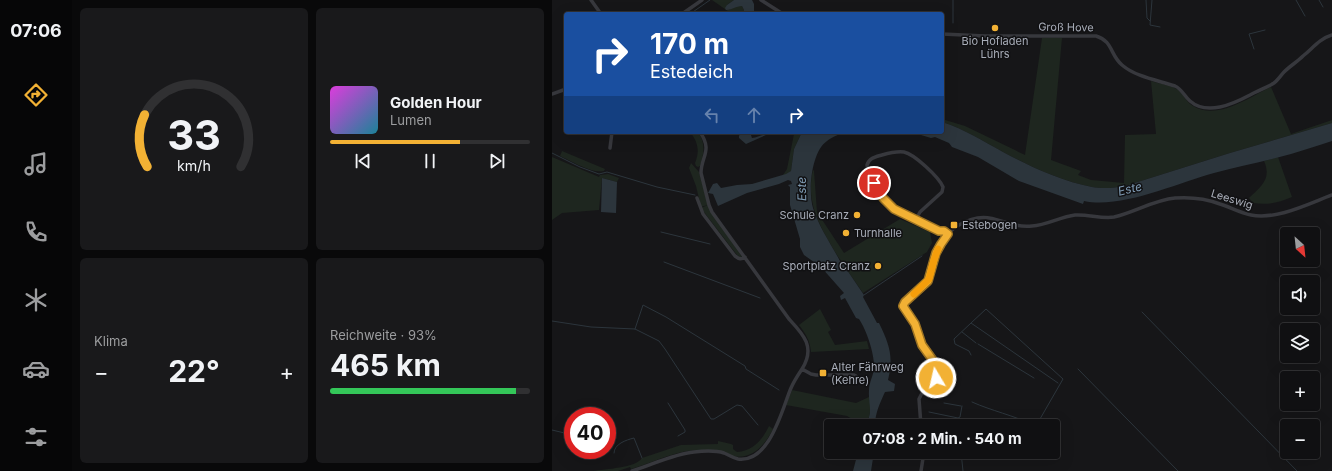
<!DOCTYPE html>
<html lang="de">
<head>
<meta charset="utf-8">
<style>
	body { margin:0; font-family:Inter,sans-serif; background:#19191b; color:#f1f3f6; height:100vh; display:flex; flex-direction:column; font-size:15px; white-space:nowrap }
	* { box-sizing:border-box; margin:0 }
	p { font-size:13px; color:#9c9d9f }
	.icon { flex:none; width:22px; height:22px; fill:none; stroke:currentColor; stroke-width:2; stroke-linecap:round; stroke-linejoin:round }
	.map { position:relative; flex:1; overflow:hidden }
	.drawer { display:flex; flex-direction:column; gap:8px; padding:8px; background:#09090a; width:480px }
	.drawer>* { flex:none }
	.guide { position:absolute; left:12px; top:12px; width:380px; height:122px; border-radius:4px; box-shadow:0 4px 16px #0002,0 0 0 1px #303032; background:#1a4fa0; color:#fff; overflow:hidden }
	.needle { width:26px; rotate:153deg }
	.controls { position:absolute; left:728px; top:227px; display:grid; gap:8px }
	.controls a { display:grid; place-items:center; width:40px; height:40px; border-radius:4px; background:#101012; box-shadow:0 4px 16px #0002,0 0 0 1px #303032; font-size:20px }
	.speed { position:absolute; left:12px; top:407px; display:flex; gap:8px; font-size:20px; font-weight:700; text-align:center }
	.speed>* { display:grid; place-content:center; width:52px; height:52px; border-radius:50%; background:#101012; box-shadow:0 4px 16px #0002,0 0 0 1px #303032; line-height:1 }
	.speed .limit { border:6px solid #d22; background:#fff; color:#111 }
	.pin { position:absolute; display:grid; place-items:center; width:34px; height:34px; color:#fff; margin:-17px; border:2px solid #fff; border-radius:50%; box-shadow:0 1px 4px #0007 }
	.me { position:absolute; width:44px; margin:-22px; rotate:351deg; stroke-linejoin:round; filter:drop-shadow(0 0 3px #0008) }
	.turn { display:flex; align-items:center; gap:14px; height:84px; padding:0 20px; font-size:18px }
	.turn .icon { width:52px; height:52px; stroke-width:2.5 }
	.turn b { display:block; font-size:28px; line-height:34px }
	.lanes { display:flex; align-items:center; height:38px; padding:0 20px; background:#0003; justify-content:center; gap:20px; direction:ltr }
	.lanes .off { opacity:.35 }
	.big { font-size:30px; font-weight:700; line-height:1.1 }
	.drawer .widget { flex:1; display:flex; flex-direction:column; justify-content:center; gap:6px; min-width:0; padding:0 14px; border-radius:6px; background:#19191b }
	.drawer .dial { align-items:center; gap:0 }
	.dial svg { height:104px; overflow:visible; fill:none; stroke:#303032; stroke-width:7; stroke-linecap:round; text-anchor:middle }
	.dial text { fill:#f1f3f6; stroke:none }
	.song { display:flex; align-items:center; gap:12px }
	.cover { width:48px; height:48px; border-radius:6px; background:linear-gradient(135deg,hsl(300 70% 55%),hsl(190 70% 35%)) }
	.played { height:4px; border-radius:2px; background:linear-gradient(90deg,#f2b134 65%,#303032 65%) }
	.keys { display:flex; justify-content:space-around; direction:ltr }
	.heat { display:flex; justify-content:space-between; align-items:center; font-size:22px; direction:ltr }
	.charge { height:6px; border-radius:3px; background:linear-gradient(90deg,#34c759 93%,#303032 0) }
	.drawer .tiles { flex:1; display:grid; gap:8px; grid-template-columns:repeat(2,1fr) }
	.trip { position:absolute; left:272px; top:419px; width:236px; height:40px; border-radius:4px; background:#101012; box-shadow:0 4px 16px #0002,0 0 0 1px #303032; font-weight:700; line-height:40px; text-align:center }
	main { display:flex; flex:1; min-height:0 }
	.dock { display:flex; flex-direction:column; width:72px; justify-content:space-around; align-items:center; background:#060607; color:#9c9d9f }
	.dock .icon { width:28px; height:28px }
	.dock .selected { color:#f2b134 }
	.dock b { font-size:18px; color:#f1f3f6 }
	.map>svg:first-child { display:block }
	.green { fill:#1e261f }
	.water { fill:#2c353c }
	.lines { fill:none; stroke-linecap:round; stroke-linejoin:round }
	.stream { stroke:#2c353c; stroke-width:1 }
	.minor { stroke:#37383d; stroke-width:3.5 }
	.route-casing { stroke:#9d7322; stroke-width:10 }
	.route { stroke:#f2b134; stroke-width:7 }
	.slow { stroke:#f59e0b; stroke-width:7 }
	.poi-dot { fill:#f2b134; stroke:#111113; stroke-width:1.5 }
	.labels { text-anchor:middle; stroke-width:3; stroke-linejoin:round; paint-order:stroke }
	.street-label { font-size:11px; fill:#a8adb8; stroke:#111113 }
	.poi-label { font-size:11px; fill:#a8adb8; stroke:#111113; text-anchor:start }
	.water-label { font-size:12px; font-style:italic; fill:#7f9bb3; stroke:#111113 }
</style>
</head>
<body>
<main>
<nav class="dock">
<b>07:06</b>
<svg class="icon selected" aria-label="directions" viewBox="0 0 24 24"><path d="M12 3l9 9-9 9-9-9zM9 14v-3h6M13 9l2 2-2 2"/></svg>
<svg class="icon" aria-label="music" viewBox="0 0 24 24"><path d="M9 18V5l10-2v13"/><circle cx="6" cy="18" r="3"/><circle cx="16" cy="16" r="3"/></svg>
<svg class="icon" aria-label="phone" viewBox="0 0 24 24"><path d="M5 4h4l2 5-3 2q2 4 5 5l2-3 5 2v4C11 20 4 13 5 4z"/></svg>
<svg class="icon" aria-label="climate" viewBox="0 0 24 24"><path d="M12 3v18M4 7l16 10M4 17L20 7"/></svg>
<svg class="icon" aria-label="car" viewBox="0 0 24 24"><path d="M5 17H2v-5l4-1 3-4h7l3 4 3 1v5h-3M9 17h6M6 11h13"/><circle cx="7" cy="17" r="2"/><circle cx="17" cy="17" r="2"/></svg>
<svg class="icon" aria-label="filters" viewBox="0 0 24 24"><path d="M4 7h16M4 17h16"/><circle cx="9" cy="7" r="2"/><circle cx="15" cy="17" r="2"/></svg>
</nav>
<section class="drawer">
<div class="tiles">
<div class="widget dial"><svg viewBox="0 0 100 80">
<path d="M14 69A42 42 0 1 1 86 69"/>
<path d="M14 69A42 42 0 0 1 12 29" stroke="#f2b134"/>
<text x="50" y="56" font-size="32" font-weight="700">33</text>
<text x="50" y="72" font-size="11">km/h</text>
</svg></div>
<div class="widget">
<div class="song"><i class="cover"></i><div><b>Golden Hour</b><p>Lumen</p></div></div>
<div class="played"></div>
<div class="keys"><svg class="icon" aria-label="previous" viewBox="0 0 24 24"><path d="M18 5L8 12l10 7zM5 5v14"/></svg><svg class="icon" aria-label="pause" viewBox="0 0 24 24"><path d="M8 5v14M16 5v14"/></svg><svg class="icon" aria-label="next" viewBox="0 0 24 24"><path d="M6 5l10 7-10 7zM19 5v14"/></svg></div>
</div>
<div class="widget"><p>Klima</p>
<div class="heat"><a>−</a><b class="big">22°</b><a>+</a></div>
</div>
<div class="widget"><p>Reichweite · 93%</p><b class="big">465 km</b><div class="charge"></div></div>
</div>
</section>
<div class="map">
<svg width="780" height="471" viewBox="0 0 780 471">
	<rect width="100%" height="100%" fill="#161618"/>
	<path class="green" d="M160,0h22l-7,5 2,5 8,-4h5l2,4v4h-12z
		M490,38h20l-11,122 30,11 -3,4 13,5 33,3 1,-48 31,-1 -5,-53c9,3 20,4 27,9 6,4 8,12 15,16 25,15 56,-9 78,-19l20,47 41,-14v3l-102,30 -105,33c-10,2 -23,3 -33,1 -31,-6 -61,-20 -89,-35 -20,-11 -39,-23 -61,-30v-3l23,7 60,29z
		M138,132h8c8,12 6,21 2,34l-2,1 -2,-1 -1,-3c5,-12 3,-21 -5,-31z
		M245,132h5l-8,17 -3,22 -5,4h-3l4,-6 7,-35z
		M10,151l43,18 -1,2c-11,3 -33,-10 -44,-15z
		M0,157l47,20 1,-2 8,-1 11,4 -2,4 -15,-4 -3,32 -37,3 -10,7z
		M726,157l14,40c-14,6 -24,8 -39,6l-4,-5c12,-12 23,-19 15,-37z
		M139,163l8,9 9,33 -7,2 -5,-21 -7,-18z
		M261,170l1,1 3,41 27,41 56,-34 30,13 2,11 -5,9 -64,41 -16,-23c-1,-6 -7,-9 -10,-15 -16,-27 -32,-52 -24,-85z
		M156,205l34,52h-2l-3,-2 -30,-39 -6,-8z
		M268,309l11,21 -3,2 7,13 32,-4 2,8 -58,3c-1,-11 -5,-18 -12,-27z
		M240,390l64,13 13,-6c3,11 1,20 -4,29h-7l1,-3 -12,-7 -61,-11z
		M217,426l4,3c-8,16 -21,31 -41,27 -3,-1 -5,-3 -8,-4 -12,-2 -26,-2 -37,-1 -18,3 -39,13 -56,18l-1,-2 -12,4h-25c12,-2 43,-3 49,-13l39,-13 37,-1v-3l13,3 2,1v4l4,3c16,-1 26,-13 32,-26z"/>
	<path class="water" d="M182,0h18l2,4v10h-10v-4l-2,-4c-6,0 -10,4 -16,4l-1,-2 2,-3z
		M390,122c22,7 41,19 61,30 28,15 58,29 89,35 10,2 23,1 33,-1l105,-33 102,-30v18c-13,4 -27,9 -41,13 -25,7 -51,12 -77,19 -37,10 -92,36 -130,28l-1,3 -64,-23 -41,-24 -26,-10 -3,-4 -14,-6 -4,1 -20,-6h31z
		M189,132h9l2,6c8,-1 15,-6 24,-6l-6,3h-4l-20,9 -7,-6v-2z
		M250,132h48c-8,1 -17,4 -23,9 -16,11 -19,51 -14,67 6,19 18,36 27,53l7,2 -1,3 1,4 17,25 -1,2 14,26h2c10,21 15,33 9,57l7,4 -1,7 -9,1c-5,11 -10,21 -10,34h-10c9,-16 3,-20 4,-36 0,-7 4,-14 5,-21 1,-14 -7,-38 -15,-50l-3,-1 -11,-20 -4,2 -1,-4 4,-3 -23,-26 -17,-12 -4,-8v-8l-10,-34v-18l-2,-2 4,-1 -1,-3 -3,-1 -9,4 -32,9 -29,13 -5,-12 -5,-1 5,-9 4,-1 4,5 16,-3 15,-1 34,-10 5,-3 3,-22z
		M50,178l15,4 -1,31 -15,-1z
		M306,452h16l-3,19h-18z"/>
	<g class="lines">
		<path class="stream" d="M594,0l1,18 3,3
			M600,0l-2,25 10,2
			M744,0l9,16
			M767,0l4,7
			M138,14l20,-14
			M401,23v-23
			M702,49l-5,-15 16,-4
			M0,153l28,14 19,7 8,-2 50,15 38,8
			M109,232l49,12
			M112,262l96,36
			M312,295l58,-39
			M590,312l155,159
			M0,321l39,6 44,2 24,12 6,8 46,70h3l23,-14 5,1 16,19
			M419,323l15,-14 77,70 -23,40
			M83,329l8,-24 23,12 79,49 1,3 33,21
			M410,332l14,11
			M426,344l56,34
			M419,355l-2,-4 -14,-7 -1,-5 17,-16 87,60
			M526,369l100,102
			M420,402c20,9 41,13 61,23
			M116,403l17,27v2l-7,4
			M392,403l17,3
			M377,412l29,6 2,-1 2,-11
			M0,430l21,5
			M409,452l2,19
			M37,453l1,-3
			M62,453c0,-9 12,-13 20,-15l8,20"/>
		<path class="minor" d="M39,0l10,14
			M209,0l22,14
			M130,14l20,-14
			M390,34l43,2h111c17,5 14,19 26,29 14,12 35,15 53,21 7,3 9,10 15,15 17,15 43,3 60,-6 7,-4 18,-8 24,-12 4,-3 7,-8 10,-11 6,-6 13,-10 19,-16 10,-8 16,-17 29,-21
			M0,94l14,-5
			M58,148l2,-16
			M145,198l6,16 32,42c4,3 6,4 10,1
			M364,219l4,-7 22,-20 1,-5c-4,-10 -29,-33 -39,-35 -8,-1 -15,1 -22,3 -7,2 -13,3 -15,10l1,6 13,24 9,11 49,25h5l4,3
			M250,369l9,5 5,1h38l2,1v3l-4,2 -6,-6
			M369,426l-2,-27 3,-6 14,-15 2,-9 -2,-6 -15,-18 -6,-21 -10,-15 -2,-5c7,-9 18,-14 25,-22 3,-5 3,-12 4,-18 4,-15 13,-31 27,-39 32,-19 44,4 73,1 15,-1 28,-9 43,-11 13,-1 26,4 39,2 21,-5 40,-17 61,-19 14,-1 32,1 45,6 10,3 20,9 31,11 26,5 57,-11 81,-20
			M80,471c20,-6 41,-17 62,-19 9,-1 20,-2 30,1 5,2 9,5 14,6 32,4 44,-50 53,-71 3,-7 7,-13 11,-19 14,-22 1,-35 -13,-50l-77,-107 -3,-7 -8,-32c0,-17 12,-22 -1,-41
			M369,471l3,-19"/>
	</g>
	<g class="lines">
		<defs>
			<path id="route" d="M322,183l9,15 11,11 45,22h5l4,3 -7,10 -5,9 -8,28 -23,21 -2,4 12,18 7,21 15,21 1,4 -2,8"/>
		</defs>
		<use href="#route" class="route-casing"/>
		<use href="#route" class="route"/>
		<path class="slow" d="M362,294l15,-15 5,-19 4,-11"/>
	</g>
	<g class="poi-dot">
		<circle cx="443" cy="28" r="4"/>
		<circle cx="305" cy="215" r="4"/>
		<rect x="398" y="221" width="8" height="8" rx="2"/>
		<circle cx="294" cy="233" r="4"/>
		<circle cx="326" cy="266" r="4"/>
		<rect x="267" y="369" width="8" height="8" rx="2"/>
	</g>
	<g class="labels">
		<g class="street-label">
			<text transform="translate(514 27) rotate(1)" y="4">Groß Hove</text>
			<text transform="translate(680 199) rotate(17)" y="4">Leeswig</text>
		</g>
		<g class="poi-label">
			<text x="443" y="45" text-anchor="middle">Bio Hofladen<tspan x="443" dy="13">Lührs</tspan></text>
			<text x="297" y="219" text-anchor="end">Schule Cranz</text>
			<text x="410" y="229">Estebogen</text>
			<text x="302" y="237">Turnhalle</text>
			<text x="318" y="270" text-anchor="end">Sportplatz Cranz</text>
			<text x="279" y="371">Alter Fährweg<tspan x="279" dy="13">(Kehre)</tspan></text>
		</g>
		<g class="water-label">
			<text transform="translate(250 189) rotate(-91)" y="4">Este</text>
			<text transform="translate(578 189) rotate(-13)" y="4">Este</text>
		</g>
	</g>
</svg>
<div class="controls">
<a><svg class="needle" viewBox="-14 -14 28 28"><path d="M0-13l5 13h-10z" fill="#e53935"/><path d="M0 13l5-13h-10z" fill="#9c9d9f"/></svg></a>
<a><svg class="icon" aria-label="sound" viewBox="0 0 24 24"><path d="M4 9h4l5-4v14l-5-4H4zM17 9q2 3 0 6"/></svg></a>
<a><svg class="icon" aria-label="layers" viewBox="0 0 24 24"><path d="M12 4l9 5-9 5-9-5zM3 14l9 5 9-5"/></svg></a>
<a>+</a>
<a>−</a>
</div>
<div class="speed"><div class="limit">40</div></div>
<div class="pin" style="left:322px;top:183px;background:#d93025"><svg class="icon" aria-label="arrive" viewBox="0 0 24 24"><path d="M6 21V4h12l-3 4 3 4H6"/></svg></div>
<svg class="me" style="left:384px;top:378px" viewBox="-20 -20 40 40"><circle r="17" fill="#f2b134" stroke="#fff" stroke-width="3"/><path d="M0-11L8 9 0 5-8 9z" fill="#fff"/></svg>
<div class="trip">07:08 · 2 Min. · 540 m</div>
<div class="guide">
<div class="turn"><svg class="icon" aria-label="right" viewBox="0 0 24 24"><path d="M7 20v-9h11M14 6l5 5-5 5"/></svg><div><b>170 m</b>Estedeich</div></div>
<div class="lanes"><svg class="icon off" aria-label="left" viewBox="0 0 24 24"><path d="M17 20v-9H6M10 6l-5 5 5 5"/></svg><svg class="icon off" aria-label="ahead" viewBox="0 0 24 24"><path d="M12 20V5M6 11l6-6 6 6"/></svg><svg class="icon" aria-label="right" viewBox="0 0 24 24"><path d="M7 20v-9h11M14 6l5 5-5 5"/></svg></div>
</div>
</div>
</main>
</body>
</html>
